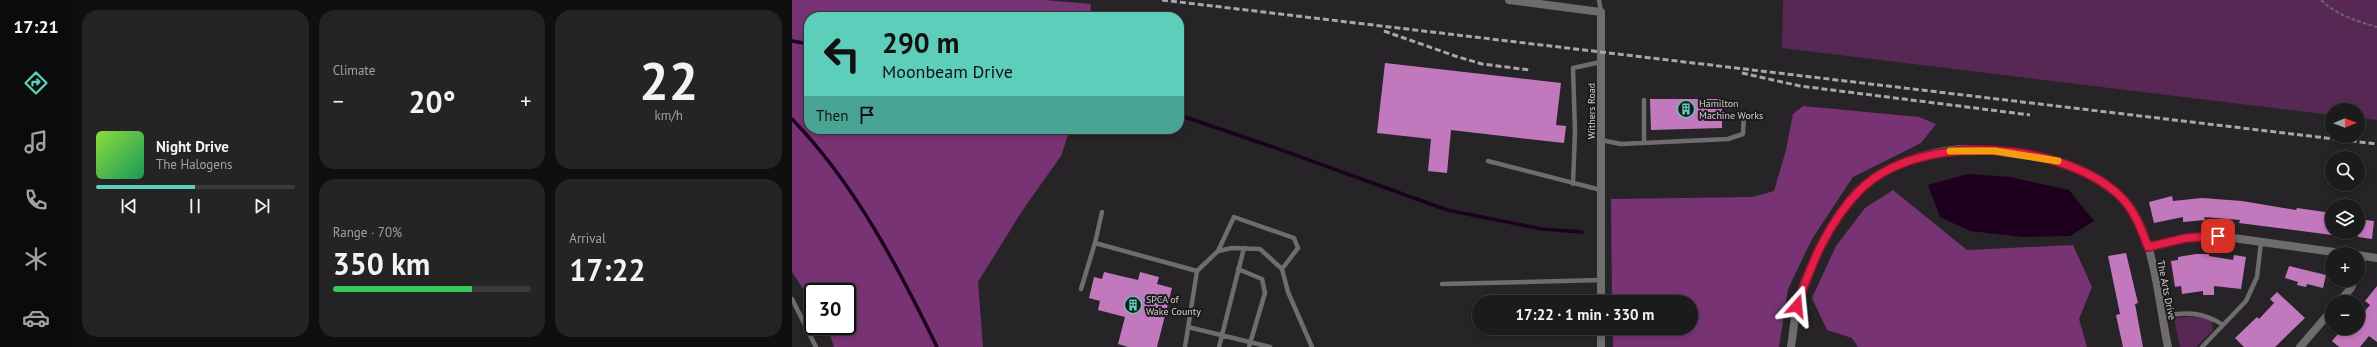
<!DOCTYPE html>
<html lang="en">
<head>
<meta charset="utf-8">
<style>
	body { margin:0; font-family:"PT Sans",sans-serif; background:#252425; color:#f1f3f6; height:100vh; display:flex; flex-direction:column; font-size:15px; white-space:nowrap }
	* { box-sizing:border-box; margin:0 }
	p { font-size:13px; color:#a0a1a3 }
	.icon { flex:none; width:22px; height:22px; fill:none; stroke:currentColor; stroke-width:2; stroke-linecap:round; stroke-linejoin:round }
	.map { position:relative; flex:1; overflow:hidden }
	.side { display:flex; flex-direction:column; gap:10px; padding:10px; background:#0f0f0f; width:720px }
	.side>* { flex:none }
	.hud { position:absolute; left:12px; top:12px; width:380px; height:122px; border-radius:16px; box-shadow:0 2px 6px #0003,0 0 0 1px #3a393b; background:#5dceb9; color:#111; overflow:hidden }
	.needle { width:26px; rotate:89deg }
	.controls { position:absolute; left:1533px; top:103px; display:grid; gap:8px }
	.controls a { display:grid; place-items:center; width:40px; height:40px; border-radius:50%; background:#1c1b1c; box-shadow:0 2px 6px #0003,0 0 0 1px #3a393b; font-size:20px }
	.speed { position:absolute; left:12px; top:283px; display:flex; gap:8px; font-size:20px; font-weight:700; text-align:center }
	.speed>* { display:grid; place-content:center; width:52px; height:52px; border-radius:50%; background:#1c1b1c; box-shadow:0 2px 6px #0003,0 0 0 1px #3a393b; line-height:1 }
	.speed .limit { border:2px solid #111; border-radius:6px; background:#fff; color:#111 }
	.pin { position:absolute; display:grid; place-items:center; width:34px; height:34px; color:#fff; margin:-17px; border-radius:8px; box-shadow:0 2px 6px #0006 }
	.me { position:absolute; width:44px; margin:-22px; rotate:18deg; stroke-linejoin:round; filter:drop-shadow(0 0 3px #0008) }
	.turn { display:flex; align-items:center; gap:14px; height:84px; padding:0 12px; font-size:18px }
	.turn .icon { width:52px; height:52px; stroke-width:2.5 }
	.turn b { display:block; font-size:28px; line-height:34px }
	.then { display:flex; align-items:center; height:38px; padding:0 12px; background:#0003; gap:8px; font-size:15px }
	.big { font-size:30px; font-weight:700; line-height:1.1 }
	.side .widget { flex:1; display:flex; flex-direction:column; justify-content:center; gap:6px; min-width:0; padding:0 14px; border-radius:16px; background:#252425 }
	.side .dial { align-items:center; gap:0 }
	.dial b { font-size:52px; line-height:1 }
	.song { display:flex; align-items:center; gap:12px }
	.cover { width:48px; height:48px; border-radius:6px; background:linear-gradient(135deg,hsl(90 70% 55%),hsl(150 70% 35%)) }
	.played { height:4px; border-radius:2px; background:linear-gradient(90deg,#5dceb9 50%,#3a393b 50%) }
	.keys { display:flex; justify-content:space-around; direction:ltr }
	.heat { display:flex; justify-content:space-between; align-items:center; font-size:22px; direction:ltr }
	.charge { height:6px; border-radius:3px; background:linear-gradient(90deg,#34c759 70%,#3a393b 0) }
	.side .tiles { flex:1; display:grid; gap:10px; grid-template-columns:repeat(3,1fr) }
	.widget:first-child { grid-row:span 2 }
	.trip { position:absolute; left:680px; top:295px; width:226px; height:40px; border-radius:20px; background:#1c1b1c; box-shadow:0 2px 6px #0003,0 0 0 1px #3a393b; font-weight:700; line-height:40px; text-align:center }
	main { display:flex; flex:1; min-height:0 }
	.tab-bar { display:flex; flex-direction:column; width:72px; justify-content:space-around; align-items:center; background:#0b0b0b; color:#a0a1a3 }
	.tab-bar .icon { width:28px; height:28px }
	.tab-bar .active { color:#5dceb9 }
	.tab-bar b { font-size:18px; color:#f1f3f6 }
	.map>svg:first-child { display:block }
	.green { fill:#572854 }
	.forest { fill:#783374 }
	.water { fill:#1d001d }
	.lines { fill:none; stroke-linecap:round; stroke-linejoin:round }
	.stream { stroke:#1d001d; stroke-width:3.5 }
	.building { fill:#c278bd }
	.path { stroke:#666466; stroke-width:2; stroke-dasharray:4 2; stroke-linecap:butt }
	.service { stroke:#6e6c6d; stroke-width:4.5 }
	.minor { stroke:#6e6c6d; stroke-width:8 }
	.rail { stroke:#a8a6a8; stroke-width:3; stroke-dasharray:6 3; stroke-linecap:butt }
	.route-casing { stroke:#92132f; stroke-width:10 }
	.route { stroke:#e11d48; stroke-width:7 }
	.slow { stroke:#f59e0b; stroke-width:7 }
	.labels { text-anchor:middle; stroke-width:4; stroke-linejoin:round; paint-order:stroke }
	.poi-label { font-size:10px; fill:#d2d0d2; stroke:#1d1b1d; text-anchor:start }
	.street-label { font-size:10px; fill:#d2d0d2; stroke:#1d1b1d }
</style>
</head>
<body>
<main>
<nav class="tab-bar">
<b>17:21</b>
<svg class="icon active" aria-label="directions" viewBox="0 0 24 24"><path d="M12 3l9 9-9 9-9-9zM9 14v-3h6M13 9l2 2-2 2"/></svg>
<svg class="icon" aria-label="music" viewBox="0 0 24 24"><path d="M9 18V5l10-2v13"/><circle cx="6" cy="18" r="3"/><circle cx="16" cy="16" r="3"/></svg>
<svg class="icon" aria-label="phone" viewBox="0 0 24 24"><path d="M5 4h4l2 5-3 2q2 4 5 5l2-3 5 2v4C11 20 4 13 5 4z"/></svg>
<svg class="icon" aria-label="climate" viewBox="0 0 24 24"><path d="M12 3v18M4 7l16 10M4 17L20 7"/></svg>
<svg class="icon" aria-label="car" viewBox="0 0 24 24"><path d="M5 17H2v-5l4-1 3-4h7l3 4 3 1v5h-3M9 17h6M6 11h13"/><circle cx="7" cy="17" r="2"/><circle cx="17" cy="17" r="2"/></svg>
</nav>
<section class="side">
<div class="tiles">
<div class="widget">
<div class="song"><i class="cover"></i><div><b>Night Drive</b><p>The Halogens</p></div></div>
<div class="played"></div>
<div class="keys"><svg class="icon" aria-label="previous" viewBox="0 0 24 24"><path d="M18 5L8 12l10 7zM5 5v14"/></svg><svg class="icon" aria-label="pause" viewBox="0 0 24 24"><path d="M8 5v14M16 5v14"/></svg><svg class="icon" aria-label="next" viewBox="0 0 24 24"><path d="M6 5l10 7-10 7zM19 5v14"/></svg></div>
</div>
<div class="widget"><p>Climate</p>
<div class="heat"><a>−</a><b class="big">20°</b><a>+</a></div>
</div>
<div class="widget dial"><b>22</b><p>km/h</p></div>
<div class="widget"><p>Range · 70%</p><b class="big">350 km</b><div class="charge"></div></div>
<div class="widget"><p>Arrival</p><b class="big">17:22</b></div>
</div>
</section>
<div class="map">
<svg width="1585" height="347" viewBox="0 0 1585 347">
	<rect width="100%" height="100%" fill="#262426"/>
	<path class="green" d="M991,0h594v120l-19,-2v-8h-26v5l-550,-67z
		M1405,316l15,4 1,10 -17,17h-16l-6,-29z"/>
	<path class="forest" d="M0,0h252l47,4 -1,13h-281v112h261l-9,27 -39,55 -44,71 5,65h-149l-7,-21h20v-34h-34v12l-21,-32z
		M1011,106l116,11 17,7 -15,19 -68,34 -41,62 -24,50 -9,58h-166v-19h78v-26h-79l-1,-103 141,-2 22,-6 12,-41 7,-36z
		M1101,190l74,60 106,-5 19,42 -13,32 8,28h-229l-6,-9 -25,-8 -15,-32 24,-52 29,-38z"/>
	<path class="water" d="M1176,174l42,3 59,13 25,31 -24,15 -47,1 -53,-6 -30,-14 -12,-32z"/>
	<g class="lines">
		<path class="stream" d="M0,41l17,3
			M387,115l91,31 177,64 95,19 40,3
			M0,119c63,65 106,148 145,228"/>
	</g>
	<path class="building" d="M593,63l176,20 -5,42 10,1 -2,17 -113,-13 -4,43 -19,-2 3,-32 -54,-6z
		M858,99h72v29l-71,2z
		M1380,196l1,5 29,-3 40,3 54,9 1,-2 35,5v22l-93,-12 1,-3 -36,-3 1,3 -22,2v-5l-29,6 -5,-21z
		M1566,219l16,2 -2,18 -14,-2z
		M1334,253l12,50 -3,1 8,43h-20l-7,-32 4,-1 -12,-58z
		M1404,254h13v2l24,4 1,-5 12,2 -5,32 -27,-3v9h-11v-4l-21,3 -1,-8 -6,1 -4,-26 7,-1v-3z
		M1497,266l37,9 -3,13 -16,-4 -1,3 -9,-2 1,-3 -13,-4z
		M312,272l34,8 2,-8 19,5 -2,7 15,4 -15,59h-29l-10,-3 7,-27 -27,-7 2,-9 -11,-3 5,-21 8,2z
		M1585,286v56l-8,-6 -9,11h-21l-7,-6 11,-13h15v-9l12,-14 -5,-4z
		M1485,292l28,26 -30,29h-31l-9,-9 22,-21 2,2 15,-16 -4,-4z"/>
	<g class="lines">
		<path class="path" d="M1529,0c16,15 35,21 56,27"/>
		<path class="service" d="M807,0l2,12
			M809,140l20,4 107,-5 15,-5 1,-20
			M852,142v-42
			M696,161l113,29
			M781,184l2,-53 -2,-63 28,-6
			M303,243l7,-31
			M426,251l16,-34 60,21 4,10 -16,21
			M446,269l24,10 3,14 -16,54
			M650,284l159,-4
			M289,289l14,-46 102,28
			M0,299l24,48
			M1369,316c24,-4 41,-5 62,9
			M396,327l82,20
			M393,347l12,-76 21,-20 14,-3 28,1 22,20 6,23 24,55
			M427,347l25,-99
			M1410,347l44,-46 11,-24 4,-35"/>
		<path class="minor" d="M717,0l92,12v290
			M1357,247l37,-9 33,-2 129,18
			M1566,255l19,3
			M1566,270l5,-14
			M1547,302l12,-14 3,-8
			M809,328v19
			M999,347c2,-13 3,-27 6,-40 5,-23 15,-45 27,-66 10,-17 21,-39 37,-53 28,-23 63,-36 99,-39 20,-1 42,3 62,6 41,5 82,18 108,52 25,34 29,99 38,140
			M1508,347l32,-37"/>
		<path class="rail" d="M370,0l1215,144
			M592,31l71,25 27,8 48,6
			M950,73l58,13 230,29"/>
	</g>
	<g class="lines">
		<defs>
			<path id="route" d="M1005,306c14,-42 31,-84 63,-116 59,-59 200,-49 259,5 15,14 22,33 29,52l38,-9 32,-2"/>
		</defs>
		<use href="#route" class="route-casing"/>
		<use href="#route" class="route"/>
		<path class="slow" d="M1158,151h45l63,10"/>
	</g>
	<defs>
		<symbol id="building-ring" viewBox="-11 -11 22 22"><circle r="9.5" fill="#1d1b1d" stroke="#5dceb9" stroke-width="1.5"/><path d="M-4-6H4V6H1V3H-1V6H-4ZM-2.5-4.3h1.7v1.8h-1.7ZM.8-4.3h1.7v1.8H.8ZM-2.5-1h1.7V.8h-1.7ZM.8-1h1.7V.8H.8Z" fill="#5dceb9"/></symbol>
	</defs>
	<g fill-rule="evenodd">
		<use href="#building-ring" x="884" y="99" width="20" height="20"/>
		<use href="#building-ring" x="331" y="295" width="20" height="20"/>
	</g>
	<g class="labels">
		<g class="poi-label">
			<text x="907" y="107">Hamilton<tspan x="907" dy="12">Machine Works</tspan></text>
			<text x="354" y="303">SPCA of<tspan x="354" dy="12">Wake County</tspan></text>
		</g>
		<g class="street-label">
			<text transform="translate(799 111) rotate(-90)" y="4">Withers Road</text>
			<text transform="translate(1375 290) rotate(79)" y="4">The Arts Drive</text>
		</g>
	</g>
</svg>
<div class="controls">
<a><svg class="needle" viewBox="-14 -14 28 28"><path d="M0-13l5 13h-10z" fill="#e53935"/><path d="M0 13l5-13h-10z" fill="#a0a1a3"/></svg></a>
<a><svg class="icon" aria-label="search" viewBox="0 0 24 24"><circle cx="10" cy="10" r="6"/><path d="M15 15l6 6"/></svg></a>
<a><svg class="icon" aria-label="layers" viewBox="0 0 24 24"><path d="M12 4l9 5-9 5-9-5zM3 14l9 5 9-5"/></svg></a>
<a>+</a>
<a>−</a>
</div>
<div class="speed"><div class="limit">30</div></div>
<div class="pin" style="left:1426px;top:236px;background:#d93025"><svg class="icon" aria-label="arrive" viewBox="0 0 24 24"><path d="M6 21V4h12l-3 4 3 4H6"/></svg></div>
<svg class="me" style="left:1005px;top:306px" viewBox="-20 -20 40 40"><path d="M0-17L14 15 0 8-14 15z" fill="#e11d48" stroke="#fff" stroke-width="4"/></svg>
<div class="trip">17:22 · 1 min · 330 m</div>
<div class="hud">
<div class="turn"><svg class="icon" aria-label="left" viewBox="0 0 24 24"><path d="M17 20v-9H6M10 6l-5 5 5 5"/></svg><div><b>290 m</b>Moonbeam Drive</div></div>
<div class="then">Then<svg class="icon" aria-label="arrive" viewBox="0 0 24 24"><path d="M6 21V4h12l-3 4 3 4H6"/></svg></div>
</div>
</div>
</main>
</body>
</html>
